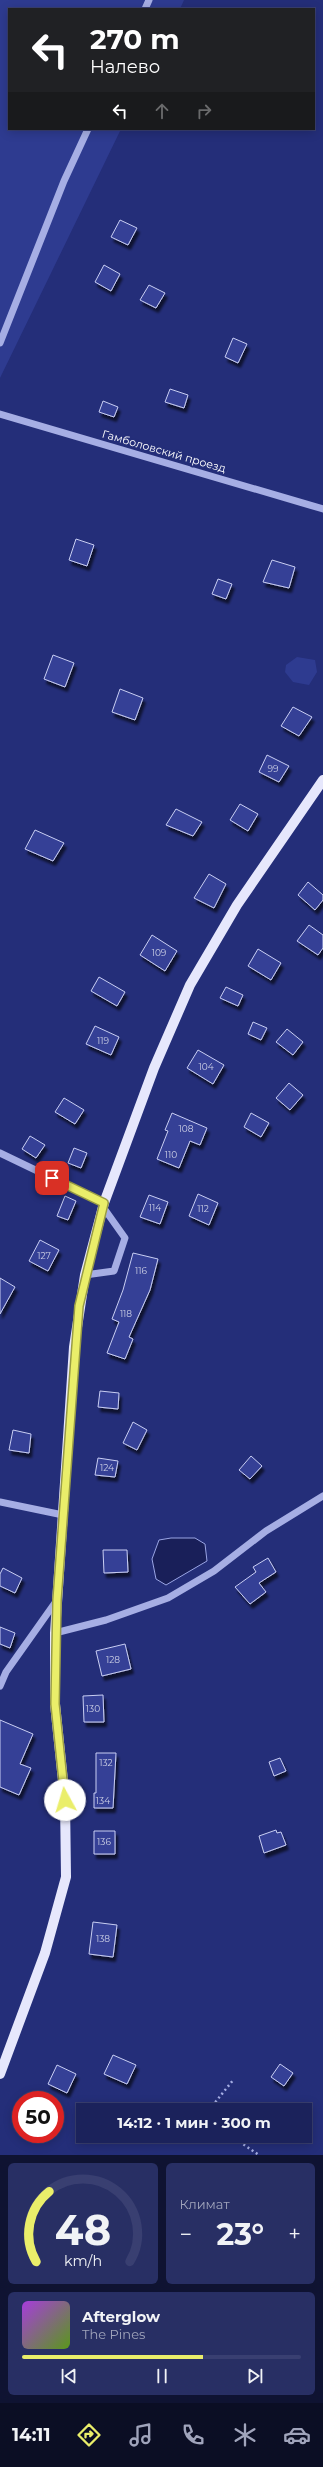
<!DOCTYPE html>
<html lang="ru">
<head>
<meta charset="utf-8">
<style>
	body { margin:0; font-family:Montserrat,sans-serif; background:#282f64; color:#f1f3f6; height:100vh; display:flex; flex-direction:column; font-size:15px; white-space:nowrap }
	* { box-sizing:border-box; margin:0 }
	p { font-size:13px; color:#a0a4bb }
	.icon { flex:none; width:22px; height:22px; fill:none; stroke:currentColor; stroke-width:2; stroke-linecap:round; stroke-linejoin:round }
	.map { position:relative; height:2155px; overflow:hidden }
	.details { display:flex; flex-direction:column; gap:8px; padding:8px; background:#0f1332; flex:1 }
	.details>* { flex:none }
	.banner { position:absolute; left:8px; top:8px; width:307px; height:122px; border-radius:0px; box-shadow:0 2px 10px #0003,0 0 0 1px #393f71; background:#202124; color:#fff; overflow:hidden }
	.speed { position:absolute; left:12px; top:2091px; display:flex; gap:8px; font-size:20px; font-weight:700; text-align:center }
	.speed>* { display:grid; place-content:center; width:52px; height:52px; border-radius:50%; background:#1b225b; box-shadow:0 2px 10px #0003,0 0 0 1px #393f71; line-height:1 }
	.speed .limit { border:6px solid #d22; background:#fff; color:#111 }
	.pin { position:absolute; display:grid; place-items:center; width:34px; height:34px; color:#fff; margin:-17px; border-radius:8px; box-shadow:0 2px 6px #0006 }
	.me { position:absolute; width:44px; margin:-22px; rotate:354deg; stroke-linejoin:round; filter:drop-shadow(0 0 3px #0008) }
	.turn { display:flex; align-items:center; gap:14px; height:84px; padding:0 16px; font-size:18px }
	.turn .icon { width:52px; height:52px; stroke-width:2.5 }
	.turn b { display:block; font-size:28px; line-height:34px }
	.lanes { display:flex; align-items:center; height:38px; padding:0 16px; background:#0003; justify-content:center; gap:20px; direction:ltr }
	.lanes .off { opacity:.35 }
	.big { font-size:30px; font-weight:700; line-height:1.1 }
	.details .tile { flex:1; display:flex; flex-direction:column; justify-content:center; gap:6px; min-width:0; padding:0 14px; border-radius:6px; background:#282f64 }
	.details .dial { align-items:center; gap:0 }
	.dial svg { height:104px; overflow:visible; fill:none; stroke:#393f71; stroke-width:7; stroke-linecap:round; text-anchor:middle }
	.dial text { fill:#f1f3f6; stroke:none }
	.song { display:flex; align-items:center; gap:12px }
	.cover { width:48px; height:48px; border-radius:6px; background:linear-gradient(135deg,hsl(280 70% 55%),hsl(90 70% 35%)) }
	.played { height:4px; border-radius:2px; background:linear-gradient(90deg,#eaee6a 65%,#393f71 65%) }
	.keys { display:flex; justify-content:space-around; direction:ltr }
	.heat { display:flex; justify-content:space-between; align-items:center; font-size:22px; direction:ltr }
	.details .tiles { flex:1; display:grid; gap:8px; grid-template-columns:1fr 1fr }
	.tile:last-child { grid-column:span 2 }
	.trip { position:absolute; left:76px; top:2103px; width:236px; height:40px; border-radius:0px; background:#1b225b; box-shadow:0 2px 10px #0003,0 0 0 1px #393f71; font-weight:700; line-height:40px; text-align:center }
	.dock { display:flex; height:64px; justify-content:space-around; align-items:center; background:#0b0e24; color:#a0a4bb }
	.dock .icon { width:28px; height:28px }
	.dock .selected { color:#eaee6a }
	.dock b { font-size:18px; color:#f1f3f6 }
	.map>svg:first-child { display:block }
	.green { fill:#2e3b90 }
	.water { fill:#191f59; stroke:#9aa5e5 }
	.building { fill:#344096; stroke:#c9cef3; filter:url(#shadow) }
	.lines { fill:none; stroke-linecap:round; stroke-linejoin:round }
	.path { stroke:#a6aee4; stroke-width:2.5; stroke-dasharray:2 3; stroke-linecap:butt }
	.minor { stroke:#a6aee4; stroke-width:7 }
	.major { stroke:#e6e7fc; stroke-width:10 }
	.route-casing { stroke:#989b45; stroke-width:10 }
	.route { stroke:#eaee6a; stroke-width:7 }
	.labels { text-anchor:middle; stroke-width:4; stroke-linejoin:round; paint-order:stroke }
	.number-label { font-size:9px; fill:#cccfe5 }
	.street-label { font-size:11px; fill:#fff; stroke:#242e79 }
</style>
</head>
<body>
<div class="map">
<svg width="323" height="2155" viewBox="0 0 323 2155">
	<defs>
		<filter id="shadow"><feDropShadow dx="2.5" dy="4.5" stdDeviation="1" flood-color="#0009"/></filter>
	</defs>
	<rect width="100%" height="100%" fill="#242e79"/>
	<path class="green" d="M0,0h184l-4,9h-171v120h112l-121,249z
		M297,657l18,3 2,12 -8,13 -16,-3 -8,-10 1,-7z"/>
	<path class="water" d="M171,1538h24l10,6 2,17 -41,24 -10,-6 -4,-20 7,-19z"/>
	<path class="building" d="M120,220l17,8 -9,17 -17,-8z
		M104,265l16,9 -9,17 -16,-9z
		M149,285l16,8 -9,15 -16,-8z
		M233,338l14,6 -9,19 -13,-6z
		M170,389l18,6 -4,13 -19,-6z
		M103,401l15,6 -4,10 -15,-5z
		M76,539l18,6 -7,21 -18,-6z
		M272,560l23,7 -6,21 -26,-6z
		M218,579l14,5 -6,15 -14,-5z
		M53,655l21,8 -9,24 -21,-8z
		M120,689l23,9 -8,22 -23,-8z
		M293,707l19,10 -13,19 -18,-10z
		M267,755l22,11 -10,16 -20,-10z
		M240,804l18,10 -10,17 -18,-11z
		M176,809l26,13 -9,14 -27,-11z
		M35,830l29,13 -11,18 -28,-12z
		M209,874l17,10 -12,24 -20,-10z
		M308,882l15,13v5l-8,10 -17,-15z
		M309,925l14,10v13l-5,7 -21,-14z
		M152,935l25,16 -12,20 -25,-16z
		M258,949l23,14 -10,17 -23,-14z
		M99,977l26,15 -8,14 -26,-15z
		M226,987l17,8 -5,11 -18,-8z
		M253,1022l14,6 -6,12 -13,-6z
		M95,1026l24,11 -8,18 -25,-11z
		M287,1029l16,13 -10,13 -17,-13z
		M198,1050l26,15 -11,19 -26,-16z
		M289,1083l14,12 -13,15 -14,-12z
		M64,1098l20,12 -9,14 -20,-12z
		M172,1113l35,15 -7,17 -10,-4 -11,27 -22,-9 11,-28 -3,-1z
		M251,1113l18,10 -8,14 -17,-10z
		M30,1136l15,9 -9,13 -14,-9z
		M74,1148l13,5 -6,15 -13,-5z
		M198,1194l20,9 -9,22 -20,-9z
		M149,1195l19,7 -8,22 -20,-7z
		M65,1196l11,5 -8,19 -11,-4z
		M40,1240l19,10 -11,21 -19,-10z
		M133,1253l25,6 -8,31 -21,47 4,2 -8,20 -18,-6 12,-31 -7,-3 11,-29z
		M0,1278l15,9 -15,27z
		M100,1391l19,2 -1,16 -20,-2z
		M133,1422l14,8 -10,20 -14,-7z
		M13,1430l18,4 -2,19 -20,-3z
		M251,1456l11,10 -12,13 -11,-9z
		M98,1458l20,3 -3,16 -20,-2z
		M103,1550h24l1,22 -24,1z
		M268,1558l8,14 -17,11 7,9 -16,12 -15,-17 21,-15 -3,-5z
		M3,1568l19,10 -7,15 -15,-7v-12z
		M0,1627l15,6 -5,15 -10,-4z
		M125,1644l6,25 -29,7 -6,-25z
		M103,1695l1,27h-20l-1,-26z
		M0,1720l33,14 -13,30 11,4 -12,27 -19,-8z
		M96,1753h20l-3,55h-19v-15h2z
		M280,1758l6,13 -12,5 -5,-14z
		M276,1830l1,3 4,-1 5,13 -22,8 -5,-17z
		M94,1831h21v23h-21z
		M93,1922l24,3 -4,32 -24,-3z
		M113,2055l23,10 -9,19 -23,-10z
		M280,2064l13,9 -9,13 -13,-9z
		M57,2065l19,9 -9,19 -19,-9z"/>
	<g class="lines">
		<path class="path" d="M209,2110l25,-31
			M231,2136l28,19"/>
		<path class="minor" d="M145,9l4,-9
			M0,343l64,-162 24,-52
			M0,414l323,95
			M0,1153l104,50
			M85,1275l29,-4 11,-33 -22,-31
			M0,1502l63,13
			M55,1633l51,-13 62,-22 46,-27 52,-40 57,-35
			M0,1686l6,-14 51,-72"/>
		<path class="major" d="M0,2074l45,-121 21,-76 -1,-77 -10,-96v-71l19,-286 11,-72 19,-72 50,-135 36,-83 47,-80 86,-125"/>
	</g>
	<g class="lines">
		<defs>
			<path id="route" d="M52,1178l52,25 -25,103 -22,294 -2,104 10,96"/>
		</defs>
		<use href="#route" class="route-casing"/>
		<use href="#route" class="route"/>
	</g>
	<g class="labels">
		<g class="number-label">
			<text x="273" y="772">99</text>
			<text x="159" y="956">109</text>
			<text x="103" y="1044">119</text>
			<text x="206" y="1070">104</text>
			<text x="186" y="1132">108</text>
			<text x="171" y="1158">110</text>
			<text x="155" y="1211">114</text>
			<text x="203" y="1212">112</text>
			<text x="44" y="1259">127</text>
			<text x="141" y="1274">116</text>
			<text x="126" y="1317">118</text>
			<text x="107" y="1471">124</text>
			<text x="113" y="1663">128</text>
			<text x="93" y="1712">130</text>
			<text x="106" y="1766">132</text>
			<text x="103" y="1804">134</text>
			<text x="104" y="1845">136</text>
			<text x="103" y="1942">138</text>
		</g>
		<g class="street-label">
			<text transform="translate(164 451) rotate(16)" y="4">Гамболовский проезд</text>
		</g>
	</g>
</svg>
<div class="speed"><div class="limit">50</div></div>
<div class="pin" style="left:52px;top:1178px;background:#d93025"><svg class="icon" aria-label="arrive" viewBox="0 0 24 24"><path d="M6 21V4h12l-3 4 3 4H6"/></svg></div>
<svg class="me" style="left:65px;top:1800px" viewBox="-20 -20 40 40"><circle r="19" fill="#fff"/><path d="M0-13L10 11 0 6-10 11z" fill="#eaee6a"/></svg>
<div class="trip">14:12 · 1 мин · 300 m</div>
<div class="banner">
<div class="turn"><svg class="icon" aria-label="left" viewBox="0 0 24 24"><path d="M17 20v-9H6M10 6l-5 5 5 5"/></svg><div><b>270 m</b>Налево</div></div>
<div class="lanes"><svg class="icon" aria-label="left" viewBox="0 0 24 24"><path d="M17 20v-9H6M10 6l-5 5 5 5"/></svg><svg class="icon off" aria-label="ahead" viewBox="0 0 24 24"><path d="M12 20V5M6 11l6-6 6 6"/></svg><svg class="icon off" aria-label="right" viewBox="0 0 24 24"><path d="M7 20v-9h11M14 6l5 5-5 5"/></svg></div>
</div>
</div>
<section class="details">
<div class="tiles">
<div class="tile dial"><svg viewBox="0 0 100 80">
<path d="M14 69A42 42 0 1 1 86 69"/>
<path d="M14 69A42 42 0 0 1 24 15" stroke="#eaee6a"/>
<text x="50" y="56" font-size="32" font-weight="700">48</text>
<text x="50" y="72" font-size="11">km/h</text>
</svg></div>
<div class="tile"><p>Климат</p>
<div class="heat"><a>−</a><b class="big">23°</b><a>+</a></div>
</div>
<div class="tile">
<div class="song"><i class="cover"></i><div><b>Afterglow</b><p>The Pines</p></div></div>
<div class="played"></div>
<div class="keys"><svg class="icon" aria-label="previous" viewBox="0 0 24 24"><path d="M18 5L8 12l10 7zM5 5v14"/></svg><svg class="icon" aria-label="pause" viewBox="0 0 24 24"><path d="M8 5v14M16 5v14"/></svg><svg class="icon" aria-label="next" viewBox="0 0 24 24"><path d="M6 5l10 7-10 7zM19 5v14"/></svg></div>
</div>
</div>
</section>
<nav class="dock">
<b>14:11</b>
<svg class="icon selected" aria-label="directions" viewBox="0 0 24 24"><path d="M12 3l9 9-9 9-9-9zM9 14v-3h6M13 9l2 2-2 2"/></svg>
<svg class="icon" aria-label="music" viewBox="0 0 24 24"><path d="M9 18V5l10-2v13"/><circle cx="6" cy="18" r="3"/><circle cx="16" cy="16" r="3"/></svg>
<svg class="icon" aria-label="phone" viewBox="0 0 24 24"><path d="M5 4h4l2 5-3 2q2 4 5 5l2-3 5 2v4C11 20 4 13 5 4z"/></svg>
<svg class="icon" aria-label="climate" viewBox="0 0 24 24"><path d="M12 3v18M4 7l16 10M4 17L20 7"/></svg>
<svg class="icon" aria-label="car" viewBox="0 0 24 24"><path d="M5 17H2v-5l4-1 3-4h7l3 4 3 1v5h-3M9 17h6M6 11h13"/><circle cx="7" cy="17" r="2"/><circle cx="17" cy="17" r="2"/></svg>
</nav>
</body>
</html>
